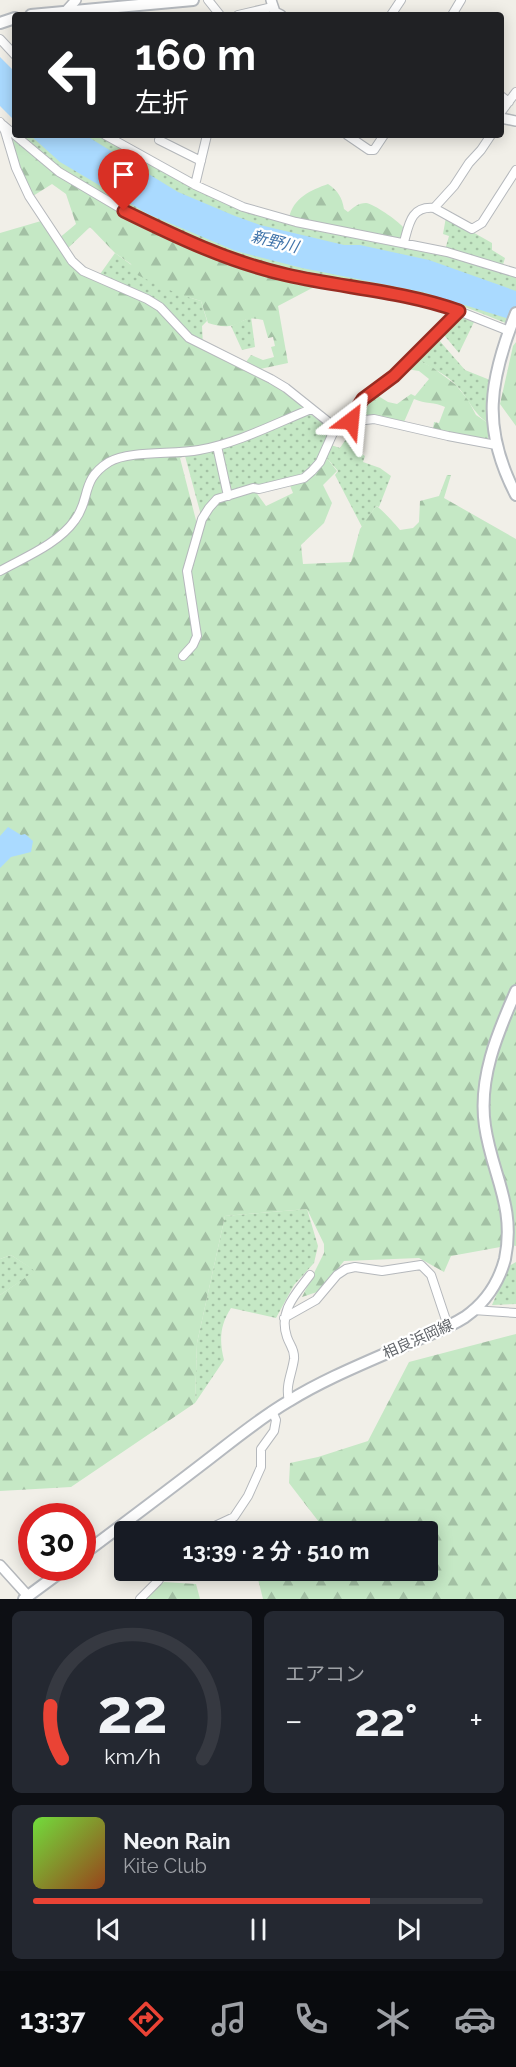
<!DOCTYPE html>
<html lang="ja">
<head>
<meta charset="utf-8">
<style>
	body { margin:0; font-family:Raleway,"Noto Sans JP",sans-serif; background:#242831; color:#f1f3f6; height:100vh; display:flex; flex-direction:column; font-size:22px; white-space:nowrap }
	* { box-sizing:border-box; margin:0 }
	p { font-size:20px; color:#9ea1a6 }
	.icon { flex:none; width:33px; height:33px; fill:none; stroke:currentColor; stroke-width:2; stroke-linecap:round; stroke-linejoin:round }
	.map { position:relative; height:1599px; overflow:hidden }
	.side { display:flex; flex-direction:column; gap:12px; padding:12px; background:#0d0f14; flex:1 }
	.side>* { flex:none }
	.banner { position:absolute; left:12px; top:12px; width:492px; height:126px; border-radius:6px; box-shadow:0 3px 15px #0003; background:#202124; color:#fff; overflow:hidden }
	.speed { position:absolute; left:18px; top:1503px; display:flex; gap:12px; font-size:30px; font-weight:700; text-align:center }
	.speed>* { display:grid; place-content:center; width:78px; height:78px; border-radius:50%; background:#171b24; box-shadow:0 3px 15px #0003; line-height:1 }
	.speed .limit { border:9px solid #d22; background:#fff; color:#111 }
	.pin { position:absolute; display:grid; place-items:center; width:51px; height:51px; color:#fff; margin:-62px -26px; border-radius:50% 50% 50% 0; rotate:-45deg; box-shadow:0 0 6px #0007 }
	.pin .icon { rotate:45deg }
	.me { position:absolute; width:66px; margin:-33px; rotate:29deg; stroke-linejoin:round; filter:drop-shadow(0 0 4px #0008) }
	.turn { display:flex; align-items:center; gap:21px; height:126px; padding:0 24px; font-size:27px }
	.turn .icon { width:78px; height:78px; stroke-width:2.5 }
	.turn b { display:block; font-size:42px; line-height:51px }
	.big { font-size:45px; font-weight:700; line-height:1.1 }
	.side .card { flex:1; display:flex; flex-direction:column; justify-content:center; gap:9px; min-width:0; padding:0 21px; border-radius:9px; background:#242831 }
	.side .dial { align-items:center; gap:0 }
	.dial svg { height:156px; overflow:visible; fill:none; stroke:#363941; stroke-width:7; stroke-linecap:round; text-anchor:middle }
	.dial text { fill:#f1f3f6; stroke:none }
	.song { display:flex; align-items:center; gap:18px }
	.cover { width:72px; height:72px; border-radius:9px; background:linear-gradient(135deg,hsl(100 70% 55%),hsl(20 70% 35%)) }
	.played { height:6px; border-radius:3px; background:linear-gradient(90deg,#ea4335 75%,#363941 75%) }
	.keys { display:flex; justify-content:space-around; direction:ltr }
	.heat { display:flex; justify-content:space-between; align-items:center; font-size:33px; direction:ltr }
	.side .tiles { flex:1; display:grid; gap:12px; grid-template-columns:1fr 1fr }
	.card:last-child { grid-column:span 2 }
	.trip { position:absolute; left:114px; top:1521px; width:324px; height:60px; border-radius:6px; background:#171b24; box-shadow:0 3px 15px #0003; font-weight:700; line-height:60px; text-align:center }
	.tab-bar { display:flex; height:96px; justify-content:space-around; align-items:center; background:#090b0e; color:#9ea1a6 }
	.tab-bar .icon { width:42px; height:42px }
	.tab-bar .selected { color:#ea4335 }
	.tab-bar b { font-size:27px; color:#f1f3f6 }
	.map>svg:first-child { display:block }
	.grass { fill:url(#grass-dots) }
	.forest { fill:url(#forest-firs) }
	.water { fill:#aadaff }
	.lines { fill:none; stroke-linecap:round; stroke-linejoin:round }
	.minor-casing { stroke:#b5b8bc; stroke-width:10 }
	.tertiary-casing { stroke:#b5b8bc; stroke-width:12 }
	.secondary-casing { stroke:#b6babf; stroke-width:14 }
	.minor { stroke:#fff; stroke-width:8 }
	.tertiary { stroke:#fff; stroke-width:9 }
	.secondary { stroke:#fff; stroke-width:10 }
	.route-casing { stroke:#982c22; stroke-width:15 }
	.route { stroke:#ea4335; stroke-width:10 }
	.labels { text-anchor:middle; stroke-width:4.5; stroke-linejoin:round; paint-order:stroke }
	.street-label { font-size:15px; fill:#5f6368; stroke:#fff }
	.water-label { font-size:16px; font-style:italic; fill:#4174aa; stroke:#fff }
</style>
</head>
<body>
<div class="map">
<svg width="516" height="1599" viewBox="0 0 516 1599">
	<defs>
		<pattern id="grass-dots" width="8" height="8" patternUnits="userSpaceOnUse" patternTransform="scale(1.5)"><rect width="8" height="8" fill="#c5e8c5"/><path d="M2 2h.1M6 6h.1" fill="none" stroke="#a3c0a4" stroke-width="1.8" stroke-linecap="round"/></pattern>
		<pattern id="forest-firs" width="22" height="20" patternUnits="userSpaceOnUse" patternTransform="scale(1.5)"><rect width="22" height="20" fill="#c5e8c5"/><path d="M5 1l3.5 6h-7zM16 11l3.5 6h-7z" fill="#a3c0a4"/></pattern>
	</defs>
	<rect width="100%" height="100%" fill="#f1efe8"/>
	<path class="grass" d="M17,135h87l139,72 84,26 131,22 58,18v54c-25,-9 -51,-22 -77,-27 -46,-10 -94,-13 -140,-23 -104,-21 -200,-75 -282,-142z
		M446,217l46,26v7l13,8 -3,10 -57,-18 4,-14 -6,-2z
		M115,253c31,22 48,37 86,48l6,20 -5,5 1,20 -105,-69z
		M251,317l4,30 -13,3 -11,-24z
		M460,317l14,5 -15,31 -15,-18z
		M438,339l27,31 25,10 -2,43c-16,-11 -18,-23 -31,-37 -12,-13 -30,-21 -45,-29z
		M306,411l25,18 -16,39 -19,8 -43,12 -51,31 -17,-63z
		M348,436l5,3 -3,8 15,9 -2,6 17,6 11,8 -12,31 -3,-1 -14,21 -27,-52 3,-4 -12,-14 5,-12 9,3z
		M307,1209l11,37 -4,17 -20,22 -18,33 -45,-10c-11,17 -12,32 -7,52l-29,43 2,-60 28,-127z
		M11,1255l25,16 -36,24v-36z
		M516,1262v42l-24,1 17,-39z"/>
	<path class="forest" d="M9,133l47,36 131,72 65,30 64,15 -38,20 10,57 -28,6 -14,-7 5,-7 12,5 11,-3 -3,-10 4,-1 -2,-9 -5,1 -5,-18c-22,-5 -18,4 -34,6 -7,1 -14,-1 -21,-3l-7,-22 -23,-7 -45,-21 -2,-9 -16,-11 -25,-26 -24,23 17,21 64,28 48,42 70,36 38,27 2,7 -125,47 18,70 19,-29 36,-11 13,18 27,-13 -4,-10 24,-10 13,-16 11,14 -14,14 9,18 -8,20 -23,22 2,19 48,-2 9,-33 16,-23c6,3 19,18 24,24l13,-2 6,-6 1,-21 19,-5 8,-21h4l-7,23 72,41v453l-23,59 -6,65 7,-59 22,-59v248l-5,-1 -60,11 -7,16 -25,-14 -75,3 -24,30 -18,6 22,-44v-9l-17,-35 -82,7 -28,127 -2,60 -124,84 -71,4v-196l35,-24 -24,-16 -11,4v-1026l41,-12 17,18 18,-15 -10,-30 -14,-10 -19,12 -14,-26z
		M328,184c10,7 14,13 16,25l4,3c6,-5 10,-9 18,-9 8,1 31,17 37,24l-1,15 -113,-24c4,-20 22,-28 39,-34z
		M516,342v84l-16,-22 13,-58z
		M412,357l20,10 24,18 12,15 8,15 12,8v18l-25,-4 -30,-8 1,-7 5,1 6,-16c-10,-5 -20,-3 -31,-8l-10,23 -49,-2 -3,-2 13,-20 10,-4 13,8 9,2 14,-10 4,2 14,-17 -10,-8 -13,-2z
		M516,1334v265h-253l-7,-28 172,-1v-38l-107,-1 1,-5 -33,-43 1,-20 28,-6 50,-16 41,-79z
		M164,1582l32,2 4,15h-59z"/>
	<path class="water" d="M0,57l15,15v49l-15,-15z
		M30,135h55l93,57 57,24 25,9 84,20h16l69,15 87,31v30l-93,-29 -121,-24 -66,-17 -88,-37 -88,-52z
		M8,827l13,8 4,-1 8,7 -2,11 -20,5 -11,11v-32z"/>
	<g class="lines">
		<defs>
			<path id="minor" d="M208,0l12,15
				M238,15l34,-8
				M391,15l10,-15
				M452,15l9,-15
				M0,39l15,16
				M501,96l8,6
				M501,112l15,-20
				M0,122l5,9 11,37 13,28 43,65 11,10 64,28 13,8 29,31 82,41 15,9 45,36 43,-5 74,17 48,9
				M3,125l56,47 66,39 87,41 74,23 155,29 68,27
				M105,135l90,50 48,22 53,15 151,30 69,21
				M347,135l22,15h5l10,-15
				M159,140l42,21
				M195,185l12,-50
				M434,208l20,-22 15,-23 12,-13 10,-15
				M404,242c5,-18 7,-36 30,-34l38,21 10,-6 34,-53
				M348,422l15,-23 31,-23 65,-65
				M217,446l11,50
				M0,571c25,-14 58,-27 75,-51 16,-21 5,-40 34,-58 21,-12 65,-7 90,-12 39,-7 75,-26 112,-41
				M183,656l10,-11 4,-9 -10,-65 15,-52 7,-11 8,-9 36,-11 6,1 45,-11 8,-7 8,-9 17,-38
				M473,1310l43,3
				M284,1318l32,-18 21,-25 9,-6 9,-2 27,4 39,-6 10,10 17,51
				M289,1401c-4,-16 3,-27 5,-42 1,-10 -4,-13 -7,-22 -9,-26 9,-43 23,-62
				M202,1532l32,-15 14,-21 13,-29v-18l13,-18 2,-11 -4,-9
				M140,1599l18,-18 7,-11"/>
			<path id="tertiary" d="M271,0l4,12 6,3
				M66,11l10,-11
				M501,118l15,3
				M0,1565l28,31"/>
			<path id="secondary" d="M31,15l162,-15
				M0,23l15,-5
				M516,313c-27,67 -35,115 0,182
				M82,1555c40,-30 80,-60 119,-90 29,-22 57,-46 88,-64 39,-24 81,-40 123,-59 18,-8 36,-14 53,-25 20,-14 34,-35 40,-58 11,-53 -13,-84 -20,-133 -7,-47 12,-92 31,-135
				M24,1599l42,-31"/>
		</defs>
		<use href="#minor" class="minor-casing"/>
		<use href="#tertiary" class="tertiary-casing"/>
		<use href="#secondary" class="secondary-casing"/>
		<use href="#minor" class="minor"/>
		<use href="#tertiary" class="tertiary"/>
		<use href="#secondary" class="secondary"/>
	</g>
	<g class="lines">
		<defs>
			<path id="route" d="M124,211c53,26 105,51 163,64 57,13 116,16 172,36l-65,65 -31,23 -15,23 3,-1"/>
		</defs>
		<use href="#route" class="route-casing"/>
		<use href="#route" class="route"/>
	</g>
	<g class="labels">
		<g class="street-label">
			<text transform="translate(418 1339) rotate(-24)" y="5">相良浜岡線</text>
		</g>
		<g class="water-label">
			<text transform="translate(275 241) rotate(14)" y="6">新野川</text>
		</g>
	</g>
</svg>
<div class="speed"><div class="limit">30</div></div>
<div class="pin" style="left:124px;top:211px;background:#d93025"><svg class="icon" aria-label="arrive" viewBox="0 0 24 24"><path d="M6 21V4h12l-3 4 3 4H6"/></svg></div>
<svg class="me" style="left:351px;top:421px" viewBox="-20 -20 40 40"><path d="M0-17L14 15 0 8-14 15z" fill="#ea4335" stroke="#fff" stroke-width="4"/></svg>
<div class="trip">13:39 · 2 分 · 510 m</div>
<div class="banner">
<div class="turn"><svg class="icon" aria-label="left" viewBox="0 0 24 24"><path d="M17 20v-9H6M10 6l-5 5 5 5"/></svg><div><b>160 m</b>左折</div></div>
</div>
</div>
<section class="side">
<div class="tiles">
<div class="card dial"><svg viewBox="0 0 100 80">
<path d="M14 69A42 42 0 1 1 86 69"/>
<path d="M14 69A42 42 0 0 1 8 42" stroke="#ea4335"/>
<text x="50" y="56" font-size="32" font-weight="700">22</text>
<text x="50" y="72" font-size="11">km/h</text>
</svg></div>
<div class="card"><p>エアコン</p>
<div class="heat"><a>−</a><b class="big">22°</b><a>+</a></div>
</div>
<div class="card">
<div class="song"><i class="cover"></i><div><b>Neon Rain</b><p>Kite Club</p></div></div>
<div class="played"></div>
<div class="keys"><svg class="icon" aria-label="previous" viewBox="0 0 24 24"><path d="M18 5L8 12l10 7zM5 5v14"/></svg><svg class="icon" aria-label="pause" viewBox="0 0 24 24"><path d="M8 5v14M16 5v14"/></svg><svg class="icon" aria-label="next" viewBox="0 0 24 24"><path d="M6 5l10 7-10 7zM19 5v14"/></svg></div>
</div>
</div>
</section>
<nav class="tab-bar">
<b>13:37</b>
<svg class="icon selected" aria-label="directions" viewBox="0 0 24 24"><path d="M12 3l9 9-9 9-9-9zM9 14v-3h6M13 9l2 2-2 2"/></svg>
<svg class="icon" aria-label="music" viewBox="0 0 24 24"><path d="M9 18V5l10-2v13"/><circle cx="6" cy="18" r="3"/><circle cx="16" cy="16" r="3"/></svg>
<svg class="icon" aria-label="phone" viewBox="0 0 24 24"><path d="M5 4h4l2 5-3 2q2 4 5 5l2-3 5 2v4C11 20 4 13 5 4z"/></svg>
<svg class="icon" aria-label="climate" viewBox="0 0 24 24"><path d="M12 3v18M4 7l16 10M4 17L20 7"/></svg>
<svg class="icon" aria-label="car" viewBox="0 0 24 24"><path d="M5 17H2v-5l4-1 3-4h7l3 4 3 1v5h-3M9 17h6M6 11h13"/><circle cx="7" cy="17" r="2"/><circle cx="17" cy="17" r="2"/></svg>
</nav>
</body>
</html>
